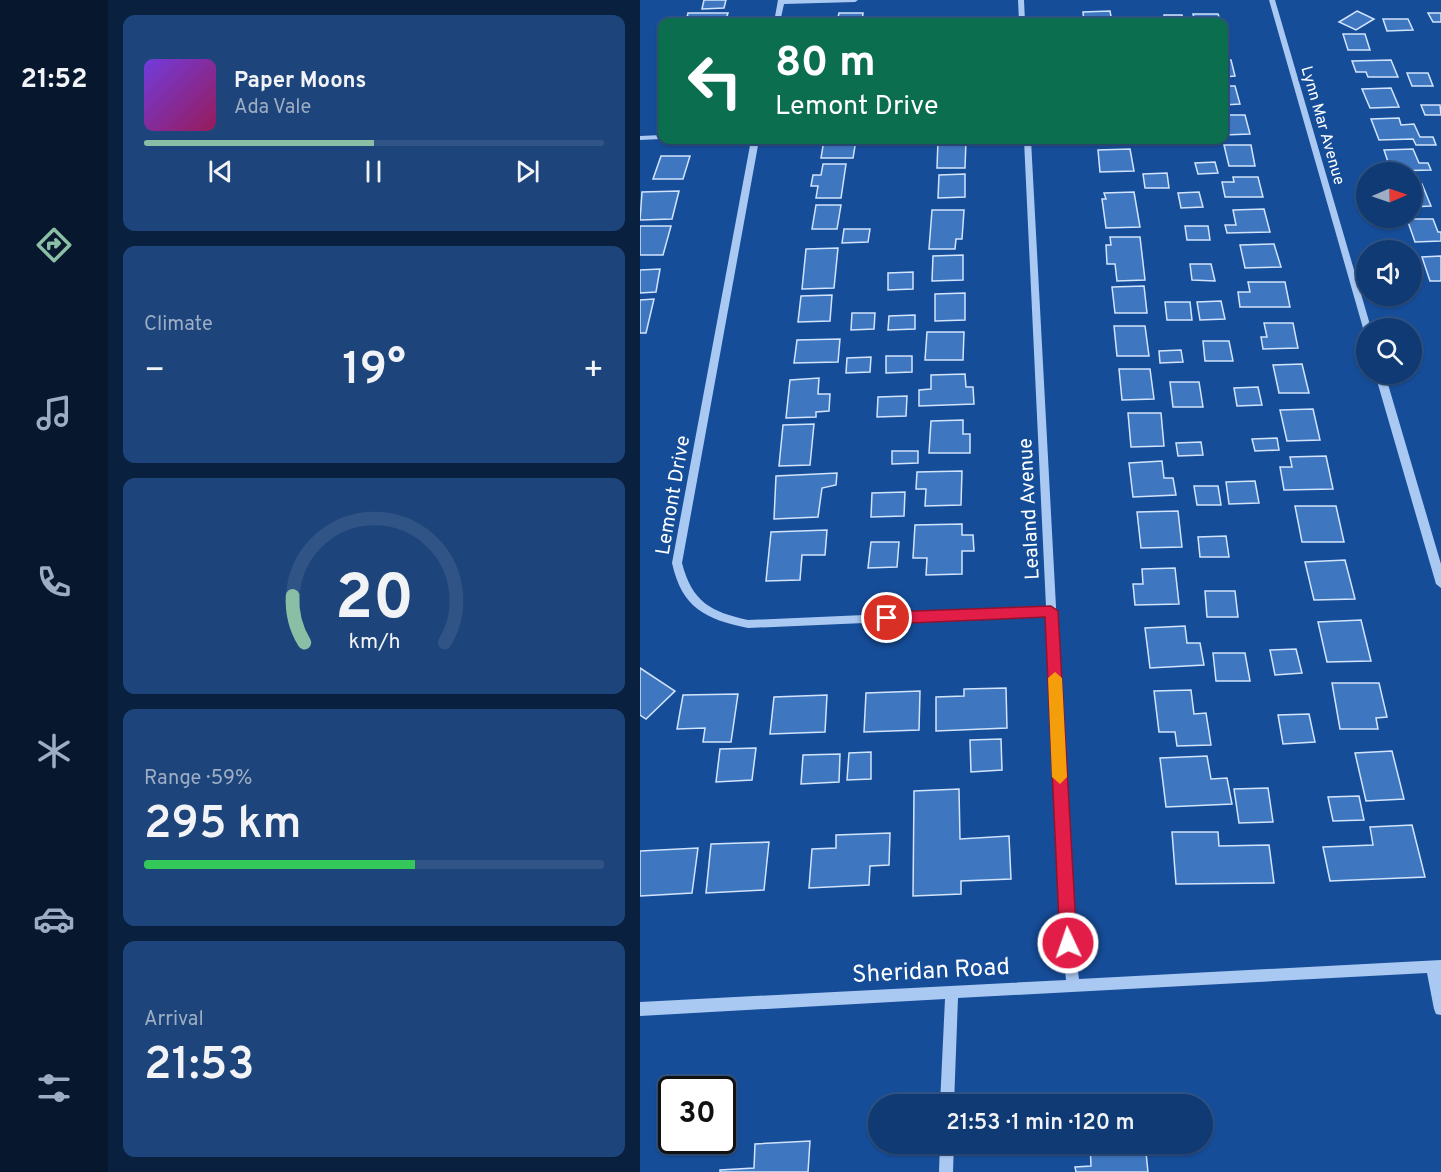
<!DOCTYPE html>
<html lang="en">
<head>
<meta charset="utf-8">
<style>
	body { margin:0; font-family:Overpass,sans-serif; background:#1e457b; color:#f1f3f6; height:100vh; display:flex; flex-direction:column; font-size:22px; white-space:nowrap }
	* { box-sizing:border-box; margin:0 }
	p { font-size:20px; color:#9cadc4 }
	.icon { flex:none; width:33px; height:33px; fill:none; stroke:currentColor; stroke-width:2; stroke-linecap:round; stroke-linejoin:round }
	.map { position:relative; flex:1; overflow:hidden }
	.side { display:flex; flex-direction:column; gap:15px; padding:15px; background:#09203f; width:532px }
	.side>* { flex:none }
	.guide { position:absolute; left:18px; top:18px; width:570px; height:126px; border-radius:12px; box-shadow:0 2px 4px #0004,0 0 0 2px #305485; background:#0b6e4f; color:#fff; overflow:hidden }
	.needle { width:39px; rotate:88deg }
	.buttons { position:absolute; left:716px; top:162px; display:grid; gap:12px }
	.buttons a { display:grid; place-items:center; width:66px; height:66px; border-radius:50%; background:#103a73; box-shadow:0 2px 4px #0004,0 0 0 2px #305485; font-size:30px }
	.speed { position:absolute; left:18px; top:1076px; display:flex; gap:12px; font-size:30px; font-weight:700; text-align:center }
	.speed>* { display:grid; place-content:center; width:78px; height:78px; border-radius:50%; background:#103a73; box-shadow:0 2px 4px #0004,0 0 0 2px #305485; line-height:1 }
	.speed .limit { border:3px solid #111; border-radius:9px; background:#fff; color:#111 }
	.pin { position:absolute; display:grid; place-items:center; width:51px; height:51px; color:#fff; margin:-26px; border:3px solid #fff; border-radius:50%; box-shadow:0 2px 6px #0007 }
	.me { position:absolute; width:66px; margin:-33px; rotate:357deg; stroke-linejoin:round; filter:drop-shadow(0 0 4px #0008) }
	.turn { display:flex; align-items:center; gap:21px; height:126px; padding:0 18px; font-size:27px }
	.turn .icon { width:78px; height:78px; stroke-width:2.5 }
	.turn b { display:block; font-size:42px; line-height:51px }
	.big { font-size:45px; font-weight:600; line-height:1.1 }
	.side .widget { flex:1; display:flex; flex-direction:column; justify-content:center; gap:9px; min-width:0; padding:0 21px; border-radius:12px; background:#1e457b }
	.side .dial { align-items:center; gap:0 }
	.dial svg { height:156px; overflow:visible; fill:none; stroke:#305485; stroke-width:7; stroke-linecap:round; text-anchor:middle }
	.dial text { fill:#f1f3f6; stroke:none }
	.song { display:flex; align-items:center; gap:18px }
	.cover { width:72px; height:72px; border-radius:9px; background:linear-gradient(135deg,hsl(260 70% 55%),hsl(330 70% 35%)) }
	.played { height:6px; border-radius:3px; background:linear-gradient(90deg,#8abfa5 50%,#305485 50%) }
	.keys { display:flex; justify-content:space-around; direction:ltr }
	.heat { display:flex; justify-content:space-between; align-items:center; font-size:33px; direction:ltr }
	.charge { height:9px; border-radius:4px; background:linear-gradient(90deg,#34c759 59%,#305485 0) }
	.trip { position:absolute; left:228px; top:1094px; width:345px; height:60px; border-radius:30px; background:#103a73; box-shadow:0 2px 4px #0004,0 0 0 2px #305485; font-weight:600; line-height:60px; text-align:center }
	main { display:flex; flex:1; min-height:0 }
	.dock { display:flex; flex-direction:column; width:108px; justify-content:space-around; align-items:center; background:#06172e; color:#9cadc4 }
	.dock .icon { width:42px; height:42px }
	.dock .on { color:#8abfa5 }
	.dock b { font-size:27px; color:#f1f3f6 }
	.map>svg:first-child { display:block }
	.building { fill:#3e77c0; stroke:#d2e4fc; stroke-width:1.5 }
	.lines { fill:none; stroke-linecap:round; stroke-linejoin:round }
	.minor { fill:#aac9f2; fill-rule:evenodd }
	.route { fill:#e11d48; stroke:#92132f; stroke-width:1.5 }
	.slow { fill:#f59e0b }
	.labels { text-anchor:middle; stroke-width:6; stroke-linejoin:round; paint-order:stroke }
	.far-street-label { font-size:16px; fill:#fff; stroke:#164d99 }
	.street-label { font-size:20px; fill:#fff; stroke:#164d99 }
	.near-street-label { font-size:24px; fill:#fff; stroke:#164d99 }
</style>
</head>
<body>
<main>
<nav class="dock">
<b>21:52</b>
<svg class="icon on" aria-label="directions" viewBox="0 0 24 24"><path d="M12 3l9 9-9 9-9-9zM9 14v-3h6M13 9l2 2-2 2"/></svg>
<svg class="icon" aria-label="music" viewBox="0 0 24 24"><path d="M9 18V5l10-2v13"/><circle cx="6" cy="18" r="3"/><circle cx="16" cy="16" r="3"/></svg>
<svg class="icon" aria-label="phone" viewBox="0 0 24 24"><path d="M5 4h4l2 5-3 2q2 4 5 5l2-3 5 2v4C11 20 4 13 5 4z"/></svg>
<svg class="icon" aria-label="climate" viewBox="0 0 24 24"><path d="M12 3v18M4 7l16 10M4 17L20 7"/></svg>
<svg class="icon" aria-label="car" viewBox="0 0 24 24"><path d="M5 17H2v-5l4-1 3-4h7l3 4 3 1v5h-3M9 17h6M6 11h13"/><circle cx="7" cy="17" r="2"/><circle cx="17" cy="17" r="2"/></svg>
<svg class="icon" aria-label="filters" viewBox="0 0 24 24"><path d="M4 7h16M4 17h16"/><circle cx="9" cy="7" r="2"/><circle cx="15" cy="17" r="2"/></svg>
</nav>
<section class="side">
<div class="widget">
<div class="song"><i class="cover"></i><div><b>Paper Moons</b><p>Ada Vale</p></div></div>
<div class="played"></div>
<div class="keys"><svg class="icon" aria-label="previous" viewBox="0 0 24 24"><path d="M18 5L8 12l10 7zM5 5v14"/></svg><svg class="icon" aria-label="pause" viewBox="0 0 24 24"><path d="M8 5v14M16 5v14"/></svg><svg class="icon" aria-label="next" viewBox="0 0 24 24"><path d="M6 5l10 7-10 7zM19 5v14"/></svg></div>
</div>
<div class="widget"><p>Climate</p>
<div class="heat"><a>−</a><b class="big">19°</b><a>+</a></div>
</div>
<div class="widget dial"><svg viewBox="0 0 100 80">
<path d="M14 69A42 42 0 1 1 86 69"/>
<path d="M14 69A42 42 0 0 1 8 45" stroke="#8abfa5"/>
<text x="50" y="56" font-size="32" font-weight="700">20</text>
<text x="50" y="72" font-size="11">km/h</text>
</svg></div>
<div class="widget"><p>Range · 59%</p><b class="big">295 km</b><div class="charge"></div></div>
<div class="widget"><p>Arrival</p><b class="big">21:53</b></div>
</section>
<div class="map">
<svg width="801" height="1172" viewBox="0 0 801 1172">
	<rect width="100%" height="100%" fill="#164d99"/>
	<path class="building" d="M64,0h22l-2,8 -22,1z
		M470,11l2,11h-28l-1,-10z
		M717,11l17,8 -18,11 -17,-8z
		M48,13h40l-3,9h-39z
		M199,13h24l-1,9h-25z
		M788,13h13v9h-8z
		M553,14h25l3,8h-26z
		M524,15h18l2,7h-19z
		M743,19h25l5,11 -26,1z
		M703,34h22l5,16h-22z
		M584,60h7l4,16 -11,1z
		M751,60l7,17h-30l-2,-5h-10l-4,-11z
		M767,73h21l5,13h-21z
		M584,86h11l5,18 -16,1z
		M751,88l8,19 -29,1 -8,-19z
		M781,105h19l1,10h-16z
		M584,115h21l5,19 -26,1z
		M759,118l2,7 13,-1 6,13h13l3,8h-20l-3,-6 -34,1 -8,-21z
		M184,140h32l-3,18h-32z
		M298,140h28l-1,28h-28z
		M458,140h30v4l-29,1z
		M584,145h27l4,21h-26z
		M490,149l4,22 -34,1 -2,-22z
		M773,149l6,14h9l3,7 -40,1 -7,-21z
		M21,156h29l-7,23h-30z
		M575,162l3,11 -20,1 -3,-11z
		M183,164h23l-5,34h-25l2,-12h-7l2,-11h8z
		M527,173l2,15h-24l-2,-14z
		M325,174v23l-27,1 1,-23z
		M593,177h25l5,20h-38l-3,-15h12z
		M771,184h11l9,22 -20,1z
		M39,191l-7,28 -32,1 2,-28z
		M494,192l6,35 -34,1 -4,-29h4l-2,-6z
		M559,192l4,15 -22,1 -3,-15z
		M176,205h25l-4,24h-25z
		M624,209l6,23 -43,1 -2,-8h11l-3,-15z
		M292,210h32l-2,29h-6l-1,10h-26z
		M767,219h26l5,13h3v9l-26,1z
		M0,226h31l-8,29h-23z
		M545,226h23l2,14h-23z
		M204,229h26l-2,13 -26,1z
		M470,237h30l5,43 -28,1 -2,-17h-8l-1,-19h5z
		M634,244l7,23 -36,1 -5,-23z
		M198,248l-4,40 -32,1 4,-40z
		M323,255v25l-31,1 1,-25z
		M801,256v25h-11l-8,-24z
		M550,264h21l4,17 -23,-1z
		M20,269l-4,23 -16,1v-23z
		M273,272v17l-25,1v-17z
		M608,282h37l5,25h-50l-2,-15h12z
		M504,286l3,27h-32l-3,-26z
		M325,293v27l-30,1v-27z
		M192,295l-2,26 -32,1 3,-26z
		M14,299l-8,34h-6v-33z
		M581,301l4,18 -25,1 -3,-18z
		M525,302h25l2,18h-25z
		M212,313h23l-1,16 -23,1z
		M275,315v14l-27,1 1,-14z
		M624,323h29l5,25 -35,1 -2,-12h6z
		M474,326h31l4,30h-32z
		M287,332h37l-1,28h-38z
		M200,339l-2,23 -44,1 3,-23z
		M563,341h26l4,20h-28z
		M541,350l2,12 -23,1 -1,-12z
		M246,356h26v16l-26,1z
		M231,357l-1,15 -24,1 1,-15z
		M662,364l7,29h-30l-6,-28z
		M479,369h31l4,30 -32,1z
		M325,374l1,13h7l1,17 -55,2v-16l12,-1v-14z
		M179,378l-1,16h12l-1,17 -13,1v5l-30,1 4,-38z
		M530,382h29l4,25h-30z
		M618,387l4,18 -25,1 -3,-18z
		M267,396l-1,20 -29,1 1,-20z
		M673,409l7,31 -33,1 -7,-31z
		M488,413h33l3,33 -33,1z
		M323,420v14h7v19h-41l2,-32z
		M174,424l-4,41 -31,1 4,-41z
		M637,438l2,12 -24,1 -3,-12z
		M561,442l2,13 -25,1 -2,-13z
		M252,451h26v12l-26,1z
		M686,456l7,33 -49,1 -4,-23h12l-2,-10z
		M522,461l2,17h9l3,17 -43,2 -4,-34z
		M322,471l-1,34 -36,1 1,-17h-10l1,-17z
		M197,473l-1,12 -14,3 -4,29 -44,2 2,-43z
		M615,481l4,22 -30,1 -3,-22z
		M554,486h24l3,19h-24z
		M265,492l-1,24 -33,1 1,-24z
		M655,506h41l8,36h-42z
		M538,511l4,36 -41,1 -4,-36z
		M322,524v11h11l1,16h-12v23l-36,1 1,-17h-14l2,-33z
		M187,530l-2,25h-23l-2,25 -34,1 5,-49z
		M586,536l3,21h-29l-2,-20z
		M231,542h28l-2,25 -29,1z
		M705,560l10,39 -41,1 -9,-38z
		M535,568l4,36 -44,1 -2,-21h10l-1,-15z
		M565,591h30l3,26h-31z
		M721,620l10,41 -44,1 -9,-40z
		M545,626l2,17h13l4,22 -54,3 -5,-40z
		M656,649l6,24 -27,2 -5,-25z
		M573,653h32l5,28h-34z
		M0,668l35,23 -29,28 -6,-4z
		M692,683h47l8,34 -11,1 2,11h-38z
		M366,688l1,40 -71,3v-34l28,-1v-7z
		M551,690l3,24 12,-1 5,32 -34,1 -2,-14h-16l-5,-41z
		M280,691l-1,39 -55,2 2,-39z
		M98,694l-7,48h-28l2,-14 -28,1 6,-34z
		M187,695l-2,37 -55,2 4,-37z
		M669,714l6,28 -32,2 -5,-29z
		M361,739l1,31 -31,2 -1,-32z
		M116,748l-4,32 -36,2 4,-33z
		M752,751l12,48 -38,2 -11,-48z
		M231,752v27l-24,1 2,-27z
		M200,754l-1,28 -38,2 2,-29z
		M567,756l4,23 16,-1 5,26 -66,3 -6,-49z
		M628,788l5,34 -34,1 -5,-34z
		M319,789l1,50 49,-3 2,43 -50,2v13l-48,2 1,-105z
		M719,796l5,24 -31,1 -5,-24z
		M772,825l13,52 -95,4 -7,-34 50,-2 -3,-18z
		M532,832h46l1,14 50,-1 5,38 -98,1z
		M250,833l-1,32 -19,1 -1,19 -60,3 3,-39 24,-1v-13z
		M129,842l-5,48 -58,3 5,-49z
		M58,848l-6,45 -52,3v-45z
		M170,1141l-2,31h-88v-2l34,-2 1,-24z
		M450,1143h55l3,29h-72l-1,-5 16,-1z"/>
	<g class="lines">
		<path class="minor" d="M138,0h80l-3,2 -71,2 -4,18h-6z
			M378,0h6l1,22h-6z
			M629,0h6l96,328h-5v3l-3,-3z
			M22,135v4l-22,1v-4z
			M111,140h8l-77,423c10,39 29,49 66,57l298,-13 -22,-467h7l43,803 5,36 362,-19v55l-5,-1 -2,-5 -7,-36 -469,25 -4,106h-14l5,-105 -305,17v-14l426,-22 -4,-37 -16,-328 -298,13c-43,-9 -66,-20 -76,-65z
			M735,374h10l56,190v24l-5,-4z
			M300,1143h14l-1,29h-14z"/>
	</g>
	<path class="route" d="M411,606l7,5 19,332 -3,6 -6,2 -6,-2 -2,-6 -15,-326 -158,7 -7,-6 7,-6z"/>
	<path class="slow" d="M415,672l7,6 5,99 -7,7 -8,-7 -4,-99z"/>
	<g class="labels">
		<g class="far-street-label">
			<text transform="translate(684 125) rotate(74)" y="6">Lynn Mar Avenue</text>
		</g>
		<g class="street-label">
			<text transform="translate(32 495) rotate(-80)" y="7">Lemont Drive</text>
			<text transform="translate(388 509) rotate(-93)" y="7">Lealand Avenue</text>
		</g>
		<g class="near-street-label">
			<text transform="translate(291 970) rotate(-3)" y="8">Sheridan Road</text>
		</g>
	</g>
</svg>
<div class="buttons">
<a><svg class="needle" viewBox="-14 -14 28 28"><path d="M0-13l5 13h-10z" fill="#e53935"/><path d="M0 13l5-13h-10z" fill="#9cadc4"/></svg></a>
<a><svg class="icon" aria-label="sound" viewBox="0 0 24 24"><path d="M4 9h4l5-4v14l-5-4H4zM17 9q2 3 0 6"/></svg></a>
<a><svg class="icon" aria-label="search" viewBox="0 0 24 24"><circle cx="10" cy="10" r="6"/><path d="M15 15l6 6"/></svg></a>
</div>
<div class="speed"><div class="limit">30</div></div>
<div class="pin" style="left:247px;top:618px;background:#d93025"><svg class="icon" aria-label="arrive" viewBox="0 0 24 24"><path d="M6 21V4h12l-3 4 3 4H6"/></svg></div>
<svg class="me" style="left:428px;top:943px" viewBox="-20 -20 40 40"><circle r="17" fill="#e11d48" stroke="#fff" stroke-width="3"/><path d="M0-11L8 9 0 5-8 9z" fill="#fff"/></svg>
<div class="trip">21:53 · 1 min · 120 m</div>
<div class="guide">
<div class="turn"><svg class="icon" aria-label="left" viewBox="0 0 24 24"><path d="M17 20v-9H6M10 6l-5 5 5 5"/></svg><div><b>80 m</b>Lemont Drive</div></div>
</div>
</div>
</main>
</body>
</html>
